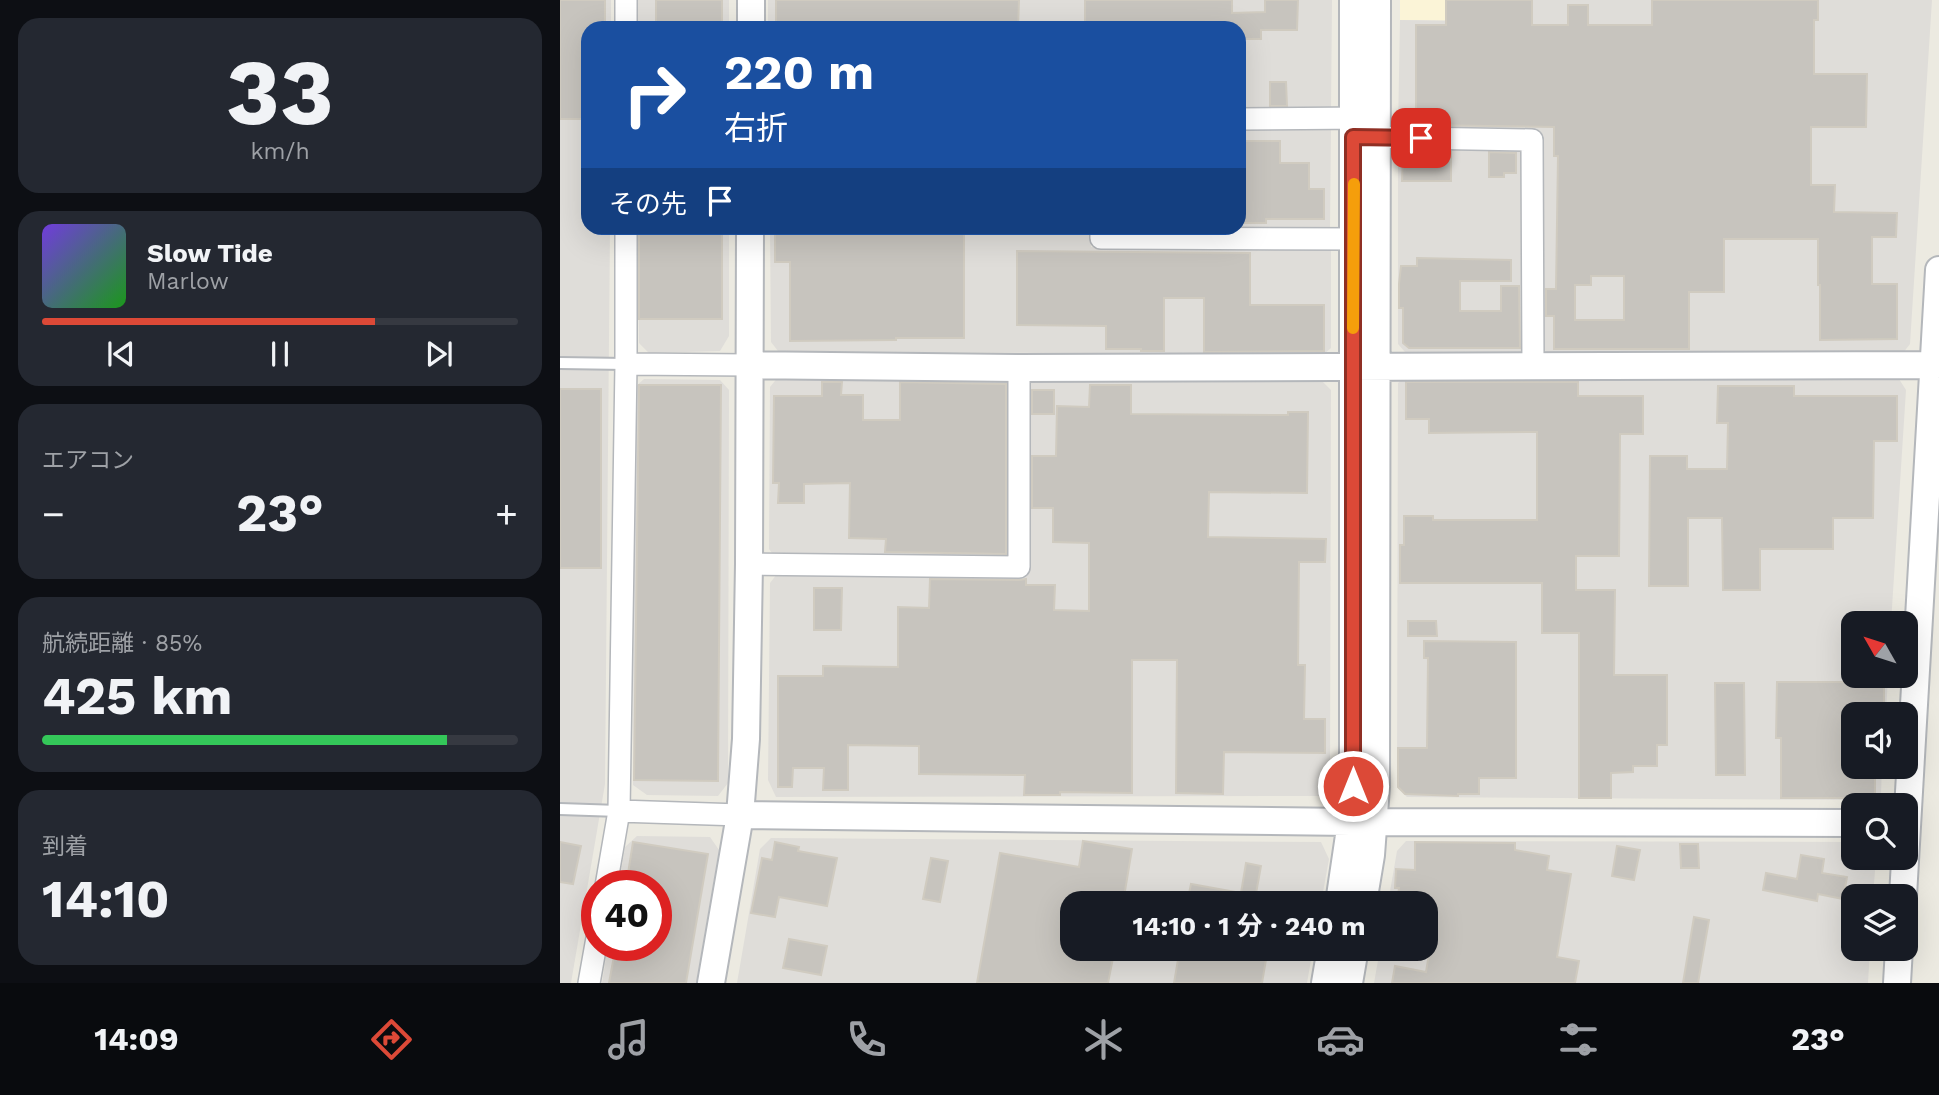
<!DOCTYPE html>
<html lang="ja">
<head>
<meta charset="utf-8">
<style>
	body { margin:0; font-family:"Work Sans","Noto Sans JP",sans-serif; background:#242831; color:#f1f3f6; height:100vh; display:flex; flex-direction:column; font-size:26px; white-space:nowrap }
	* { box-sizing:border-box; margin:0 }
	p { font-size:23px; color:#9ea1a6 }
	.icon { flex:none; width:38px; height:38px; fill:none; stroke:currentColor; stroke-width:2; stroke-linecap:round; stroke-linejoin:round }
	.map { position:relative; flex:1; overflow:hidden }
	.sheet { display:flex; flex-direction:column; gap:18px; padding:18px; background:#0d0f14; width:560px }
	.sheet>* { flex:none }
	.top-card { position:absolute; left:21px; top:21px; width:665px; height:214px; border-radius:21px; box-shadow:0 7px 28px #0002; background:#1a4fa0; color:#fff; overflow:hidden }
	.needle { width:46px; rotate:309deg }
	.controls { position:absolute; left:1281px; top:611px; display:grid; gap:14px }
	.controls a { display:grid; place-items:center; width:77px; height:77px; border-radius:14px; background:#171b24; box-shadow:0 7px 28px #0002; font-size:35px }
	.speed { position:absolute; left:21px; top:870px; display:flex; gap:14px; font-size:35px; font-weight:700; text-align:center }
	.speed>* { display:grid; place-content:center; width:91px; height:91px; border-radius:50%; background:#171b24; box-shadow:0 7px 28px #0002; line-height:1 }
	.speed .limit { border:10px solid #d22; background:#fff; color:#111 }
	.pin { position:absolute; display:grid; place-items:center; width:60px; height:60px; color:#fff; margin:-30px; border-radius:14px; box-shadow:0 4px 10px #0006 }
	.me { position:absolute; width:77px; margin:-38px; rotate:0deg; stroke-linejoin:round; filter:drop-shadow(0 0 5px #0008) }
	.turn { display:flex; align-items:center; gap:24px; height:147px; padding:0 28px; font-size:32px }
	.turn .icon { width:91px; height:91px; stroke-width:2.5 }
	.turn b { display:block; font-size:49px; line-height:60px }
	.then { display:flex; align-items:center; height:66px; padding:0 28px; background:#0003; gap:14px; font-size:26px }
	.big { font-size:52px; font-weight:700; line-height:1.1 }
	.sheet .tile { flex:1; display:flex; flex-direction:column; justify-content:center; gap:10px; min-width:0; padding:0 24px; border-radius:21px; background:#242831 }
	.sheet .dial { align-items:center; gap:0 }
	.dial b { font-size:91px; line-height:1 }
	.song { display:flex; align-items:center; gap:21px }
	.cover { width:84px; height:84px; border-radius:10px; background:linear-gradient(135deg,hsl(260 70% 55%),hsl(120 70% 35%)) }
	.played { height:7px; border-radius:4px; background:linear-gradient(90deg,#dc4937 70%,#363941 70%) }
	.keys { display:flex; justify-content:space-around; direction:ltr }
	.heat { display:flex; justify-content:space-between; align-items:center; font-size:38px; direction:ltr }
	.charge { height:10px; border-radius:5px; background:linear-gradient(90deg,#34c759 85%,#363941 0) }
	.trip { position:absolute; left:500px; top:891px; width:378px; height:70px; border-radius:21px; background:#171b24; box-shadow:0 7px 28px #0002; font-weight:700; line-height:70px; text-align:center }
	.tabs { display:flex; height:112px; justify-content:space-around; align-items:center; background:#090b0e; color:#9ea1a6 }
	.tabs .icon { width:49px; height:49px }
	.tabs .on { color:#dc4937 }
	.tabs b { font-size:32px; color:#f1f3f6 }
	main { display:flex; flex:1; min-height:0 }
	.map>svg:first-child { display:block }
	.commercial { fill:#fbf4d7 }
	.industrial { fill:#dfddd9 }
	.building { fill:#c7c4be; stroke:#d0cbc0; stroke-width:2; fill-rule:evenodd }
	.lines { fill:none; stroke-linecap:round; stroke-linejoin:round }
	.service-casing { stroke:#b4b7bb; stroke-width:14 }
	.minor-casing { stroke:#b4b7bb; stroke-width:24 }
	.tertiary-casing { stroke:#b4b7bb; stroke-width:30 }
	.service { stroke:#fff; stroke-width:10 }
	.minor { stroke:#fff; stroke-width:21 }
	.tertiary { stroke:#fff; stroke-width:26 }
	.route-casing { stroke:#8f2f24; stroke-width:18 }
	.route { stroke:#dc4937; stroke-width:12 }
	.slow { stroke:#f59e0b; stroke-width:12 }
</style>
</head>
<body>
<main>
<section class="sheet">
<div class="tile dial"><b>33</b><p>km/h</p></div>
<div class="tile">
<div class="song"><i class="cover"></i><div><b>Slow Tide</b><p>Marlow</p></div></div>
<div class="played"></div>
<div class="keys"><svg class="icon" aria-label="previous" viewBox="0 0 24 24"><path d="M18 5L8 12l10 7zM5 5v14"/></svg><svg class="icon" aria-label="pause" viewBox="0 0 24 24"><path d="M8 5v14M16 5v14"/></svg><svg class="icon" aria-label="next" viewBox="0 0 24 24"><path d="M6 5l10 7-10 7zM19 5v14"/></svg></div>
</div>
<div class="tile"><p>エアコン</p>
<div class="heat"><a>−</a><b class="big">23°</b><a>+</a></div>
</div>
<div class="tile"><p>航続距離 · 85%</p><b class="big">425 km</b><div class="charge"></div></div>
<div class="tile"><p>到着</p><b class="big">14:10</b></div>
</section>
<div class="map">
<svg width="1379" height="983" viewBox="0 0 1379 983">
	<rect width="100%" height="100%" fill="#eceae1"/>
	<path class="commercial" d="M840,0h78v21l-78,-1z"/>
	<path class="industrial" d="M0,0h51v28h-23v200h22l-5,556 -34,199h-11z
		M77,0h92v28h-92z
		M208,0h564l-1,111h-92v-83h-471z
		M918,0h454l-22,344 -7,9h-355l-8,-7v-214l-142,-2 2,-110 78,1z
		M679,126l92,1 -1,104 -221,-3h130z
		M838,145l116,2 10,8 2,192 -4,5h-117l-7,-8z
		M78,228h91v108l-9,15 -71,2 -10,-10z
		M210,228h320l1,19h240v101l-8,7 -545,-4 -7,-9z
		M219,376l225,1 8,8v169l-8,6h-227l-8,-11 1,-162z
		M845,376l494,3 7,11 -15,233h-38v53h35l-2,38h-33v52l29,1 -1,27 -9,6 -465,-3 -10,-10 1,-404z
		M84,379l76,1 9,10 -1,393 -10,13 -71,-1 -14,-10 1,-397z
		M473,379l288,1 10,10 -1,394 -10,12 -544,1 -8,-17 2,-197 7,-9 247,1 1,-185z
		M77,836l73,1 9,13 -23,133h-94l6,-38h48v-59l-37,-1 6,-38z
		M211,838l550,4 8,17 -8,44h-248v45l240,1 -6,34h-570l23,-134z
		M846,841l447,1v16h23l-3,38h-20v52l17,1 -2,34h-494l6,-34 46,-1v-45h-38l9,-52z"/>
	<path class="building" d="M0,0h45v28h-17v91h-28z
		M96,0h66v28h-66z
		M216,0h243l-1,28h-28v-6h-54v6h-160z
		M525,0h147v13l33,-1v-12h33l-1,30h-36v9h-22v-11h-154z
		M886,0h86v25h36v-20h20v20h64v-25h166v20h-4v54h53l-1,53h-55v58h24l-1,27 63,1 -1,24h-24v47h25v55l-77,1v-55h-2v-46h-94v53h-35v57h-135v-33h-8v-27h10l2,-133h-4v-29l-138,-2v-100h30zM1031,276h33v44h-49v-35h16z
		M710,82h16l1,24h-17z
		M679,141h41v22h29v26h15v30h-58v4h-27z
		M856,151l35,1v29h-49l1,-26h13z
		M929,152l27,1v20h-12v4h-15z
		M79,228h83v91h-83z
		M215,228h189v110h-68v2l-106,1v-79h-15z
		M457,251l233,2v52h74v46l-120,1v-54h-40v53h-23v-2h-35v-23l-89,-1z
		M857,258l94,2v21h-51v30h41v-25h18l1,62h-111l-6,-5v-35h-4v-24l2,-18h16z
		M262,382h20l-1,13h22v25h37v-38l106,2v170l-121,-2 1,-13 -37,-1 1,-55 -46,1v19h-26l1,-20h-6l1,-87h48z
		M846,382h172v14h65v38h-23l-1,122h-43v34h39l-1,85h53v70h-10v21h-24v6l-22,1v25h-32v-165h-37v-50h-142v-38h4v-29h29v4h104v-88l-108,1v-14h-23z
		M79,385h82l-3,396 -84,-1z
		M530,385h41v29l157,1v-3h20l-1,81 -98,-1 -1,45 118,2 -1,23h-26l-1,103h7l-1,54h21v34l-101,-1 -1,42 -47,-1 1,-133h-45v133l-72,-1v3h-36l1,-20 -106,-1v-28l-71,-1v45h-25l1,-22h-31l-1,19h-14v-111h45v-10l75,1v-60l31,1 1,-29 89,1 7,-1v6h29l-1,25 35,1v-68l-36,-1v-34h-21v-52h24l1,-50 32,1z
		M1158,386h76v10h103v45h-23l-1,77h-40v31h-73v41h-37l-1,-72h-34v68h-39l1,-130h37v13h40l1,-46h-11z
		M0,389h41v179h-41z
		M472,390h22v24h-22z
		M254,588h28l-1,42h-27z
		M848,621h28l1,15h-29z
		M864,641l92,1v136h-37v16h-21v2l-53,-2 -7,-7v-39h29l1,-90h-4z
		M1292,676h32v38h-31v52h22v32h-94v-60h-5l1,-56h75z
		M1155,683h29l1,92h-29z
		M523,841l49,8 -9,54h-50v45h42l-7,35h-131l23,-130 79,14z
		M0,842l21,4 -8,38 -13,-2z
		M73,842l75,12 -22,129h-77l7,-38h40v-59h-30z
		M215,842l24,5 -1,4 39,7 -10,48 -48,-9 -4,20 -24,-4 11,-55 10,2z
		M855,842l100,1v7l34,6 -2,14 24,4 -14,83 22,4 -4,22h-183l3,-17 31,6 8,-48 -8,-1v-20h-29l2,-15h-4l1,-19 19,1z
		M1120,844h18l1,24h-18z
		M1057,846l23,4 -6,30 -22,-4z
		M1241,855l23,4 -2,14 25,4 -4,22 -25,-5 -1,7 -54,-11 3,-17 31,6z
		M371,858l17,3 -8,41 -17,-3z
		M686,863l15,3 -6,33h-3l-1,4h-64l4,-19 50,9z
		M1134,917l15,3 -11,63h-15z
		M229,939l38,7 -6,29 -38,-7z
		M620,948h88l-6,35h-88z"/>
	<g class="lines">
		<defs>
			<path id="service" d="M0,363l66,1
				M0,809l59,2"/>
			<path id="minor" d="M66,28v-28
				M679,119l127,-1
				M801,137l171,3 1,225
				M541,228v10l267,1
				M66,364l123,1
				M189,564l270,3v-199
				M59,811l121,4
				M46,886l13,-75 7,-447v-136
				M29,983l8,-45"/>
			<path id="tertiary" d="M191,28v-28
				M189,365l270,3 915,-3
				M180,815l611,7 502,1
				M1343,896l36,-626
				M779,903l12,-81 2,-36v-786
				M803,903l8,-48 5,-68 1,-787
				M151,983l29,-168 6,-76 3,-175 1,-336
				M765,983l6,-35
				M789,983l6,-35
				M1337,983l2,-35"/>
		</defs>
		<use href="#service" class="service-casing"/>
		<use href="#minor" class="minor-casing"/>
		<use href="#tertiary" class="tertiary-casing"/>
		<use href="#service" class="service"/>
		<use href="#minor" class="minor"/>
		<use href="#tertiary" class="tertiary"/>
	</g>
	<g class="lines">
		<defs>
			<path id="route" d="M793,786v-649l68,1"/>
		</defs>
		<use href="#route" class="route-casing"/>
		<use href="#route" class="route"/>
		<path class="slow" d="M793,328l1,-144"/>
	</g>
</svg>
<div class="controls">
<a><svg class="needle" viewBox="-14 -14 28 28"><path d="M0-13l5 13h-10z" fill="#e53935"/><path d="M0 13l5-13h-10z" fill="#9ea1a6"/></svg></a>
<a><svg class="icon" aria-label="sound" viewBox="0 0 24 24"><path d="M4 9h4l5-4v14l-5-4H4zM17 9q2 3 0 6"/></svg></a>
<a><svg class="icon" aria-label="search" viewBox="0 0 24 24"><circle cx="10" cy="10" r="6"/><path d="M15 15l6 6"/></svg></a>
<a><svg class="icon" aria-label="layers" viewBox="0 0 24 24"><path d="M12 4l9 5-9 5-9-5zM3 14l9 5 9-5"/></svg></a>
</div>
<div class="speed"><div class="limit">40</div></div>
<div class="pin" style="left:861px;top:138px;background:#d93025"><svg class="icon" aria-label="arrive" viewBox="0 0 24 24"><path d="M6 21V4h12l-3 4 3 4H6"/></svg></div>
<svg class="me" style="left:793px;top:786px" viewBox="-20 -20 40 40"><circle r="17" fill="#dc4937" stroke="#fff" stroke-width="3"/><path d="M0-11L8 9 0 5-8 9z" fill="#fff"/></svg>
<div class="trip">14:10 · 1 分 · 240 m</div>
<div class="top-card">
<div class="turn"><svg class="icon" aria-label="right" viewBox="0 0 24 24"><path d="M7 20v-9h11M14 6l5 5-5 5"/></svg><div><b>220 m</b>右折</div></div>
<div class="then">その先<svg class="icon" aria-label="arrive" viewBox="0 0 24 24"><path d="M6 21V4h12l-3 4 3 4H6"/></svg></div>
</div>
</div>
</main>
<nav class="tabs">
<b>14:09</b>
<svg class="icon on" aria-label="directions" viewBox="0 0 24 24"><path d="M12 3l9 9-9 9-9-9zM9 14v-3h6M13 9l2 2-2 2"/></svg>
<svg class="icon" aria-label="music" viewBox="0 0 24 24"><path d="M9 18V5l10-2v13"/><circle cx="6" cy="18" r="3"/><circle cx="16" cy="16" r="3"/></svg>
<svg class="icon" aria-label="phone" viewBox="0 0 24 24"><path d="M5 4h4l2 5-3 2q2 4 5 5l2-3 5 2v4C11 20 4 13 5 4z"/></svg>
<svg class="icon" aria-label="climate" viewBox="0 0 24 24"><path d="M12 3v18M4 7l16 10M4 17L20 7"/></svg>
<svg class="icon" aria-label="car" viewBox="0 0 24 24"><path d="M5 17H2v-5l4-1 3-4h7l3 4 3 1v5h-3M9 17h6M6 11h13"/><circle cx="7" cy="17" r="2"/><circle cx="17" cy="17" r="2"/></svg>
<svg class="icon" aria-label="filters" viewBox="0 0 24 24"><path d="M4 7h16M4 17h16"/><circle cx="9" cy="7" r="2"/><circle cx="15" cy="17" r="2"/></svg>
<b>23°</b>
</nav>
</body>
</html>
